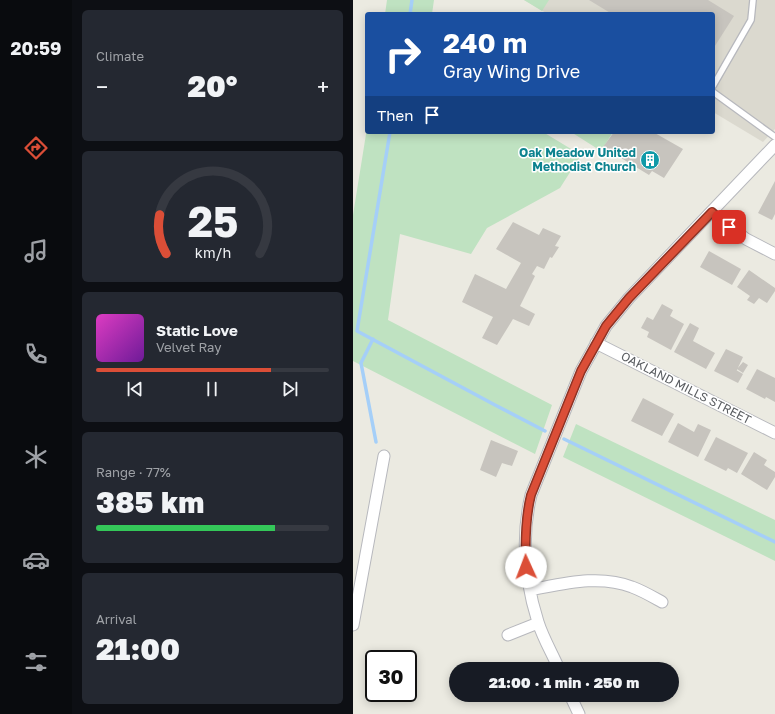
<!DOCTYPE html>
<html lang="en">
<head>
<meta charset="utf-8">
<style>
	body { margin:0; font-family:"Golos Text",sans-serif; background:#242831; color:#f1f3f6; height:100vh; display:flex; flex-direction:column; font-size:15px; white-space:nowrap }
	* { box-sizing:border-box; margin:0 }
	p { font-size:13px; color:#9ea1a6 }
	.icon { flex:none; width:22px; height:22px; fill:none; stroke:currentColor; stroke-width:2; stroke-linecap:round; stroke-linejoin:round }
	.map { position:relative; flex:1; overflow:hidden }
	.drawer { display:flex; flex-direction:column; gap:10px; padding:10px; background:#0d0f14; width:281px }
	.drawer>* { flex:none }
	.hud { position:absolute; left:12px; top:12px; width:350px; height:122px; border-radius:4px; box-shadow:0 2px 10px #0003; background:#1a4fa0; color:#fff; overflow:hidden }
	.speed { position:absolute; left:12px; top:650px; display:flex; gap:8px; font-size:20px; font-weight:700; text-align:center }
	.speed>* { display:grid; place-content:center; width:52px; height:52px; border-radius:50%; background:#171b24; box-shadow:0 2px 10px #0003; line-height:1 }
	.speed .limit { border:2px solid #111; border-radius:6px; background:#fff; color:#111 }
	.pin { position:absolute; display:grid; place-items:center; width:34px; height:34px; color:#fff; margin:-17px; border-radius:8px; box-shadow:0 2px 6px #0006 }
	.me { position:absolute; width:44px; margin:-22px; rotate:358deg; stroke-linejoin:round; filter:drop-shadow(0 0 3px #0008) }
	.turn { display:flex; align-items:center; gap:14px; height:84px; padding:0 12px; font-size:18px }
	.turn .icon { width:52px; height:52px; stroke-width:2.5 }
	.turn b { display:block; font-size:28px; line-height:34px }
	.then { display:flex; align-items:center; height:38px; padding:0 12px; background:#0003; gap:8px; font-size:15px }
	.big { font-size:30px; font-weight:800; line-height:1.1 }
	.drawer .widget { flex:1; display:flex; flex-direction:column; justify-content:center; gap:6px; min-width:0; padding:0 14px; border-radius:6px; background:#242831 }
	.drawer .dial { align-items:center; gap:0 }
	.dial svg { height:104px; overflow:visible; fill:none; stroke:#363941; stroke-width:7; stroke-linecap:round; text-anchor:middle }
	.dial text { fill:#f1f3f6; stroke:none }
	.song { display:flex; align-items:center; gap:12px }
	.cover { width:48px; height:48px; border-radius:6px; background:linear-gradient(135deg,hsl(310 70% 55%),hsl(280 70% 35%)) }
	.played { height:4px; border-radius:2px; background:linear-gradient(90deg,#db4e37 75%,#363941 75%) }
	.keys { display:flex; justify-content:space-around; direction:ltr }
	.heat { display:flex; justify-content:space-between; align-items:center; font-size:22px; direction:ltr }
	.charge { height:6px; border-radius:3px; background:linear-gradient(90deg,#34c759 77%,#363941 0) }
	.trip { position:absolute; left:96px; top:662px; width:230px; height:40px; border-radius:20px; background:#171b24; box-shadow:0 2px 10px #0003; font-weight:800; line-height:40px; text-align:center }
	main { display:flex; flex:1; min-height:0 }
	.dock { display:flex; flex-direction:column; width:72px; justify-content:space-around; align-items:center; background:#090b0e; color:#9ea1a6 }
	.dock .icon { width:28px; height:28px }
	.dock .selected { color:#db4e37 }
	.dock b { font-size:18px; color:#f1f3f6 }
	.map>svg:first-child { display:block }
	.education { fill:#dbd9cf }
	.green { fill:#bfe2c1 }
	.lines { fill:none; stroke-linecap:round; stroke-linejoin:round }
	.stream { stroke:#a5cff8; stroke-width:3.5 }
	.building { fill:#c7c4be }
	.lane-casing { stroke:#b7b8bd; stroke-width:8 }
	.street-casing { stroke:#b7b8bd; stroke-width:13 }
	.lane { stroke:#fff; stroke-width:5.5 }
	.street { stroke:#fff; stroke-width:11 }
	.route-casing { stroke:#8e3324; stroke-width:10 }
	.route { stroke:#db4e37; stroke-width:7 }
	.labels { text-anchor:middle; stroke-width:3; stroke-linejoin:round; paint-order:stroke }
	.culture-label { font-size:12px; font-weight:bold; fill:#0d838f; stroke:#fff; text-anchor:end }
	.street-label { font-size:12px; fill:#5a5d61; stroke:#fff }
</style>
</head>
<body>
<main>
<nav class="dock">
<b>20:59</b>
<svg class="icon selected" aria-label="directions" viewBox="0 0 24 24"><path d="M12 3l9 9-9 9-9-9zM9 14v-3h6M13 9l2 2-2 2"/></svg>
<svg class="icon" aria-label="music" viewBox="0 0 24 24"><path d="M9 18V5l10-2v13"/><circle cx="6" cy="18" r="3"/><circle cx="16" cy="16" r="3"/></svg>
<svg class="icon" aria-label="phone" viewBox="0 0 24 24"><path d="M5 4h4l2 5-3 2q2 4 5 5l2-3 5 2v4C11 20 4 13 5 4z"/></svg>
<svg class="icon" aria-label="climate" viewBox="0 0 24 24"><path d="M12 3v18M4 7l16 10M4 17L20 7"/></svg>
<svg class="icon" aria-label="car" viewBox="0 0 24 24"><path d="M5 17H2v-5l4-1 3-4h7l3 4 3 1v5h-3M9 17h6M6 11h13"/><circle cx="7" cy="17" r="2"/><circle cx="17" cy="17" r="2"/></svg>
<svg class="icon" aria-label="filters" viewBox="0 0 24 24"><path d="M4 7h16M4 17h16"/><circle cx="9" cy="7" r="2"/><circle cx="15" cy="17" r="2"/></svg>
</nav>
<section class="drawer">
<div class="widget"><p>Climate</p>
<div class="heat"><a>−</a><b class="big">20°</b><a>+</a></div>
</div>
<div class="widget dial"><svg viewBox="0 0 100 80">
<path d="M14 69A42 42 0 1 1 86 69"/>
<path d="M14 69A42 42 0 0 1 9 39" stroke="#db4e37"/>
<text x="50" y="56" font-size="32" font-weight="700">25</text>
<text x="50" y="72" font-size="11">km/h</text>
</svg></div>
<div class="widget">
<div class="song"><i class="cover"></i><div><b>Static Love</b><p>Velvet Ray</p></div></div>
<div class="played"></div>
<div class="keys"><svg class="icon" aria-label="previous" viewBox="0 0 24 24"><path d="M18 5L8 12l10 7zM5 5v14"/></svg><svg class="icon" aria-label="pause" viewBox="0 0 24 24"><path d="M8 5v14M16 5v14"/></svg><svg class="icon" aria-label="next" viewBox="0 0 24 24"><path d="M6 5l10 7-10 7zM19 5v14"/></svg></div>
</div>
<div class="widget"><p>Range · 77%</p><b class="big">385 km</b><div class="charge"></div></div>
<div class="widget"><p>Arrival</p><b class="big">21:00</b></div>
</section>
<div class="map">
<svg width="422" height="714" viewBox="0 0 422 714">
	<rect width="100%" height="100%" fill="#ebeae1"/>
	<path class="education" d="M171,0h251v129l-12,13 -50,-30v-98h-165z"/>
	<path class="green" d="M34,0h47l-2,14h-47z
		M171,0h25l-7,11z
		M14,128v4h176l38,23 -21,33 -73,40 -16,26 -71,-20 -12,86 164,85 -17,49 -182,-93v-146z
		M218,132h42l-12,19z
		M223,424l199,96v41l-212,-104z"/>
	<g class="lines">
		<path class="stream" d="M57,14l2,-14
			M37,132l-33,199 138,74 50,26
			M20,339l-12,24 15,79
			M211,439l211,103"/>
	</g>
	<path class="building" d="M236,0h119l26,16 -21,33v-35h-101z
		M261,132h39l30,17 -19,29 -12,-7 -3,4 -46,-28z
		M422,181v33l-3,6 -14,-7z
		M160,222l26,13 4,-7 18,8 -6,10 4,1 -7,11 -2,-1 -6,12 -7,-3 -5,8 3,2 -15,30 15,8 -6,12 -16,-7 -16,26 -15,-7 11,-21 -31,-15 13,-28 31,15 15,-26 -25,-14z
		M356,251l32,18 -9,16 -32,-18z
		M396,270l26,18v3l-8,12 -8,-5 -5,6 -7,-4 3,-4 -13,-9z
		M309,304l11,6 -3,6 14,8 -13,26 -24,-13 2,-5 -8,-4 6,-11 6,3z
		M337,323l9,5 -6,13 22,12 -9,16 -32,-17z
		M373,349l17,8 -7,15v-2l7,4 -5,9 -24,-12z
		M390,362l5,3 -5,8 -6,-4z
		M404,369l18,9v24l-9,-5 -1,2 -19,-10z
		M290,398l31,16 -12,22 -31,-15z
		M325,423l16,9 4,-8 13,6 -13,27 -30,-15z
		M363,437l32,16 -11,20 -9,-5 -2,3 -22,-11z
		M138,440l27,11 -6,15 -10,-3 -6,14 -16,-7z
		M401,452l13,8 -3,5 11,7v5l-8,13 -26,-16z
		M155,695h27v3l-27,3z"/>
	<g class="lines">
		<defs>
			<path id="lane" d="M360,86l38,-66 2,-20
				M360,92l62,45"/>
			<path id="street" d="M359,212l34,27 29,15
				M243,343l179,90
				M177,590c33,-6 69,-16 102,-3 11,4 21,10 30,15
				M0,625l31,-169
				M155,635l30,-12
				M206,669c-7,-16 -16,-31 -21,-47 -13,-41 -17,-85 -7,-127l50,-124 25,-45 23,-28 146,-153
				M217,695l9,19"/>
		</defs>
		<use href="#lane" class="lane-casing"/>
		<use href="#street" class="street-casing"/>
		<use href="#lane" class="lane"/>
		<use href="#street" class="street"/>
	</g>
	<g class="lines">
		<defs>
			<path id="route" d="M173,567c-1,-24 -1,-48 5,-72l50,-124 25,-45 23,-28 83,-86 17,15"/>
		</defs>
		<use href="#route" class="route-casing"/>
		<use href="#route" class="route"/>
	</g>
	<defs>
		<symbol id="building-disc" viewBox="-11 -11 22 22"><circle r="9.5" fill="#0f9aa8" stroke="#fff"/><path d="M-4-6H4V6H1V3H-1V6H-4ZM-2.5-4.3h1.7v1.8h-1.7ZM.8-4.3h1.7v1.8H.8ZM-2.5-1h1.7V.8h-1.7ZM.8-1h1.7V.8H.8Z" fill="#fff"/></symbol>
	</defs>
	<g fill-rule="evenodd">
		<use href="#building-disc" x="286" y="149" width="22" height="22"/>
	</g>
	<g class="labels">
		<g class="culture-label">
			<text x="283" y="157">Oak Meadow United<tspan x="283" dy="14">Methodist Church</tspan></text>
		</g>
		<g class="street-label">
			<text transform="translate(333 388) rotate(27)" y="4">OAKLAND MILLS STREET</text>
		</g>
	</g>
</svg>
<div class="speed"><div class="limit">30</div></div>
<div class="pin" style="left:376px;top:227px;background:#d93025"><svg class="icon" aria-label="arrive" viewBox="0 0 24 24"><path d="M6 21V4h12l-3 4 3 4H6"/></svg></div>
<svg class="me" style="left:173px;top:567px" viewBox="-20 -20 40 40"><circle r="19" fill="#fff"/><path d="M0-13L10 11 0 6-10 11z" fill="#db4e37"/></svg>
<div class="trip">21:00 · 1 min · 250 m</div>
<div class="hud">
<div class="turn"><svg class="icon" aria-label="right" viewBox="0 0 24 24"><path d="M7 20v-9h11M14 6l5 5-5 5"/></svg><div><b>240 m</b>Gray Wing Drive</div></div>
<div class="then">Then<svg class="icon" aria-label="arrive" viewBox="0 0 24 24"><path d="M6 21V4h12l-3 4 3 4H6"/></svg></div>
</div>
</div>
</main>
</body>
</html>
